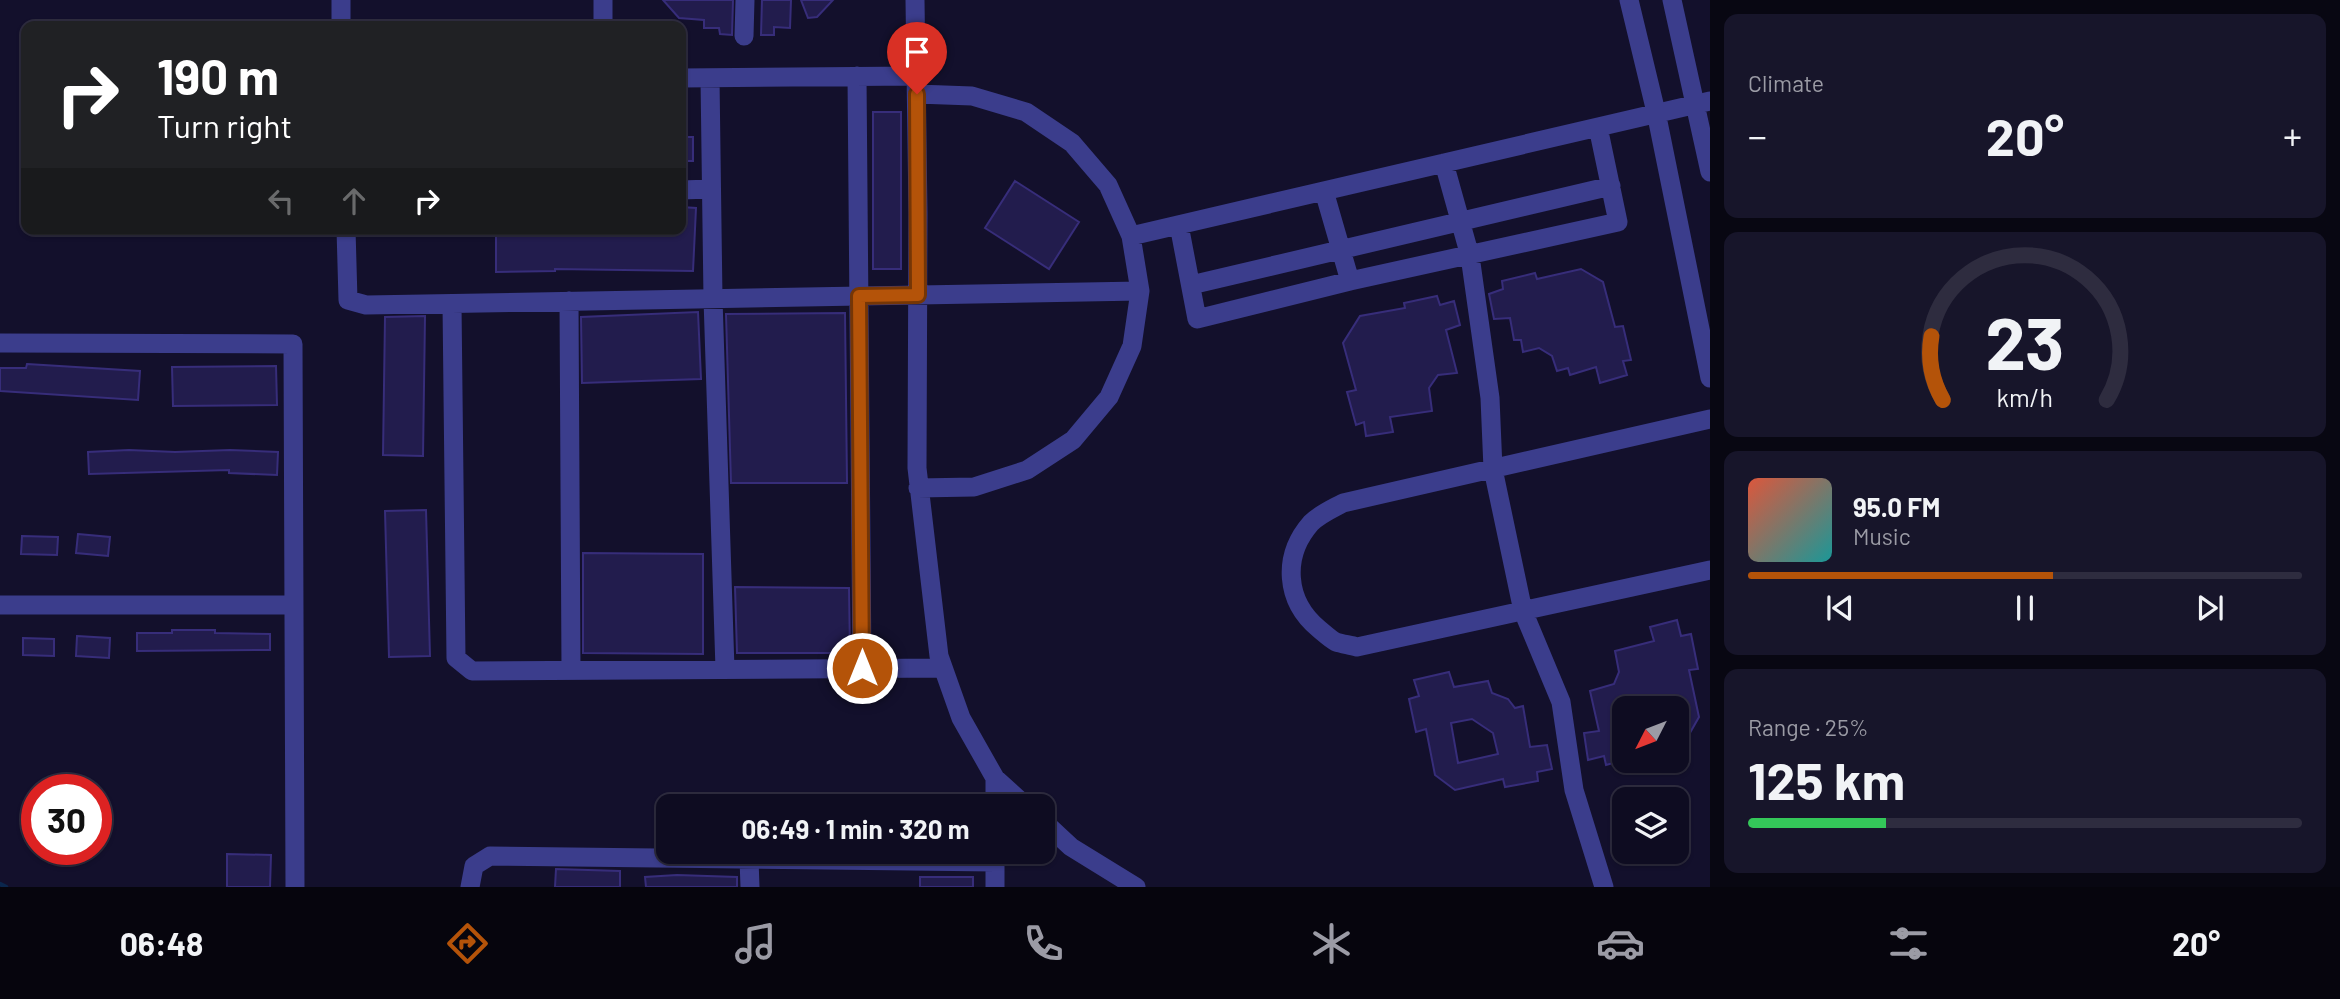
<!DOCTYPE html>
<html lang="en">
<head>
<meta charset="utf-8">
<style>
	body { margin:0; font-family:Barlow,sans-serif; background:#17152a; color:#f1f3f6; height:100vh; display:flex; flex-direction:column; font-size:26px; white-space:nowrap }
	* { box-sizing:border-box; margin:0 }
	p { font-size:23px; color:#9b9ba5 }
	.icon { flex:none; width:38px; height:38px; fill:none; stroke:currentColor; stroke-width:2; stroke-linecap:round; stroke-linejoin:round }
	.map { position:relative; flex:1; overflow:hidden }
	.side { display:flex; flex-direction:column; gap:14px; padding:14px; background:#080712; width:630px }
	.side>* { flex:none }
	.banner { position:absolute; left:21px; top:21px; width:665px; height:214px; border-radius:14px; box-shadow:0 2px 5px #0004,0 0 0 2px #2e2c3f; background:#202124; color:#fff; overflow:hidden }
	.needle { width:46px; rotate:228deg }
	.controls { position:absolute; left:1612px; top:696px; display:grid; gap:14px }
	.controls a { display:grid; place-items:center; width:77px; height:77px; border-radius:14px; background:#0e0c21; box-shadow:0 2px 5px #0004,0 0 0 2px #2e2c3f; font-size:35px }
	.speed { position:absolute; left:21px; top:774px; display:flex; gap:14px; font-size:35px; font-weight:700; text-align:center }
	.speed>* { display:grid; place-content:center; width:91px; height:91px; border-radius:50%; background:#0e0c21; box-shadow:0 2px 5px #0004,0 0 0 2px #2e2c3f; line-height:1 }
	.speed .limit { border:10px solid #d22; background:#fff; color:#111 }
	.pin { position:absolute; display:grid; place-items:center; width:60px; height:60px; color:#fff; margin:-72px -30px; border-radius:50% 50% 50% 0; rotate:-45deg; box-shadow:0 0 7px #0007 }
	.pin .icon { rotate:45deg }
	.me { position:absolute; width:77px; margin:-38px; rotate:0deg; stroke-linejoin:round; filter:drop-shadow(0 0 5px #0008) }
	.turn { display:flex; align-items:center; gap:24px; height:147px; padding:0 21px; font-size:32px }
	.turn .icon { width:91px; height:91px; stroke-width:2.5 }
	.turn b { display:block; font-size:49px; line-height:60px }
	.lanes { display:flex; align-items:center; height:66px; padding:0 21px; background:#0003; justify-content:center; gap:35px; direction:ltr }
	.lanes .off { opacity:.35 }
	.big { font-size:52px; font-weight:700; line-height:1.1 }
	.side .widget { flex:1; display:flex; flex-direction:column; justify-content:center; gap:10px; min-width:0; padding:0 24px; border-radius:14px; background:#17152a }
	.side .dial { align-items:center; gap:0 }
	.dial svg { height:182px; overflow:visible; fill:none; stroke:#2e2c3f; stroke-width:7; stroke-linecap:round; text-anchor:middle }
	.dial text { fill:#f1f3f6; stroke:none }
	.song { display:flex; align-items:center; gap:21px }
	.cover { width:84px; height:84px; border-radius:10px; background:linear-gradient(135deg,hsl(10 70% 55%),hsl(180 70% 35%)) }
	.played { height:7px; border-radius:4px; background:linear-gradient(90deg,#b45309 55%,#2e2c3f 55%) }
	.keys { display:flex; justify-content:space-around; direction:ltr }
	.heat { display:flex; justify-content:space-between; align-items:center; font-size:38px; direction:ltr }
	.charge { height:10px; border-radius:5px; background:linear-gradient(90deg,#34c759 25%,#2e2c3f 0) }
	.trip { position:absolute; left:656px; top:794px; width:399px; height:70px; border-radius:14px; background:#0e0c21; box-shadow:0 2px 5px #0004,0 0 0 2px #2e2c3f; font-weight:700; line-height:70px; text-align:center }
	.tab-bar { display:flex; height:112px; justify-content:space-around; align-items:center; background:#06050d; color:#9b9ba5 }
	.tab-bar .icon { width:49px; height:49px }
	.tab-bar .current { color:#b45309 }
	.tab-bar b { font-size:32px; color:#f1f3f6 }
	main { display:flex; flex:1; min-height:0 }
	.map>svg:first-child { display:block }
	.lines { fill:none; stroke-linecap:round; stroke-linejoin:round }
	.stream { stroke:#0a264c; stroke-width:4.5 }
	.building { fill:#221c4d; stroke:#372d7a; stroke-width:2; fill-rule:evenodd }
	.minor { stroke:#3b3d8c; stroke-width:19 }
	.route-casing { stroke:#753606; stroke-width:18 }
	.route { stroke:#b45309; stroke-width:12 }
</style>
</head>
<body>
<main>
<div class="map">
<svg width="1710" height="887" viewBox="0 0 1710 887">
	<rect width="100%" height="100%" fill="#13102c"/>
	<g class="lines">
		<path class="stream" d="M0,884l6,3"/>
	</g>
	<path class="building" d="M663,0h70l-1,35 -12,-1 -1,-6h-15v-8l-25,-2z
		M762,0h29l-1,28 -16,-1v8h-13z
		M801,0h32l-16,17 -9,1z
		M873,112h28v157h-28z
		M681,137h12v24h-12z
		M1015,181l64,41 -30,47 -64,-41z
		M681,207l15,1 -3,63 -138,-2v2l-59,1v-43h185z
		M1581,269l22,13 12,45 8,-1 8,34 -8,1 4,14 -27,8 -4,-16 -26,8 -2,-7 -11,3 -5,-15 -13,-8 -16,4 -2,-12h-7l-4,-22 -16,1 -5,-25 14,-5 -1,-8 33,-8 2,6z
		M1437,296l3,9 14,-4 6,24 -14,5 11,43 -19,2 -9,13 3,23 -42,6 3,15 -27,4 -2,-14 -8,3 -9,-33 9,-2 -13,-47 17,-27 45,-8 -1,-5z
		M698,312l3,67 -119,4 -1,-66z
		M845,313l2,170h-116l-5,-169z
		M425,316l-2,140 -40,-1 2,-138z
		M27,364l113,7 -2,29 -138,-9v-23h26z
		M276,366l1,39 -104,1 -1,-39z
		M129,450l46,2 55,-2 48,2 -1,23 -48,-2v-3l-140,4 -1,-22z
		M426,510l4,146 -41,1 -4,-146z
		M78,534l32,3 -2,19 -32,-3z
		M22,536l36,1 -1,18 -36,-1z
		M583,553l120,1v100l-120,-1z
		M735,587l114,1 1,65h-113z
		M1677,620l4,16 10,-2 7,35 -9,1 10,47 -12,21 -11,2v-31h-52v51l-18,5 -2,-9 -16,4 -4,-27 15,-2 -9,-40 24,-7 5,-12 -4,-21 39,-10 -4,-14z
		M172,630h43v3l55,1v16l-133,1v-18h35z
		M77,636l33,2 -1,20 -33,-2z
		M23,638l31,1v17l-31,-1z
		M1449,672l5,15 34,-6 4,12 16,6 7,9 8,-2 7,41 17,-2 5,24 -15,3 1,9 -33,6 -2,-8 -48,11 -20,-15 -9,-46 -10,3 -7,-33 10,-3 -5,-16zM1472,719l21,14 5,21 -40,9 -7,-40z
		M227,854l44,1 -1,32h-43z
		M556,869l64,2v16h-65z
		M677,875l60,2v10h-91l-1,-10z
		M920,877h53v10h-53z"/>
	<g class="lines">
		<path class="minor" d="M341,0v26
			M603,0v26
			M915,0l3,213 -1,255 22,188 22,62 34,60 32,29
			M1629,0l27,112 54,266
			M1672,0l38,172
			M744,36l1,-36
			M857,76l5,592
			M681,78l235,-2
			M710,78l3,221 12,370
			M917,94l55,2 54,16 46,31 36,42 23,51 9,55 -8,55 -23,51 -36,43 -46,30 -53,17 -56,1
			M1444,163l26,93 20,142 3,71 30,142 38,91 13,88 30,97
			M681,190l30,-1
			M1324,191l26,90
			M1179,225l18,94 153,-38 268,-59 -20,-95
			M346,229l2,71 18,5 774,-14
			M1131,236l579,-135
			M1191,285l420,-99
			M569,301l2,369
			M452,304l4,354 16,13 471,-3
			M0,343l293,1 2,543
			M1710,419l-367,84c-11,6 -23,11 -32,20 -29,33 -26,78 8,106 5,4 11,10 17,13 6,2 14,3 21,5l353,-77
			M0,605h294
			M995,778v29
			M1043,821l28,26 65,40
			M749,859l1,28
			M470,887l4,-21 16,-10 505,6
			M995,887v-35"/>
	</g>
	<g class="lines">
		<defs>
			<path id="route" d="M862,668l-3,-372 59,-1 -1,-201"/>
		</defs>
		<use href="#route" class="route-casing"/>
		<use href="#route" class="route"/>
	</g>
</svg>
<div class="controls">
<a><svg class="needle" viewBox="-14 -14 28 28"><path d="M0-13l5 13h-10z" fill="#e53935"/><path d="M0 13l5-13h-10z" fill="#9b9ba5"/></svg></a>
<a><svg class="icon" aria-label="layers" viewBox="0 0 24 24"><path d="M12 4l9 5-9 5-9-5zM3 14l9 5 9-5"/></svg></a>
</div>
<div class="speed"><div class="limit">30</div></div>
<div class="pin" style="left:917px;top:94px;background:#d93025"><svg class="icon" aria-label="arrive" viewBox="0 0 24 24"><path d="M6 21V4h12l-3 4 3 4H6"/></svg></div>
<svg class="me" style="left:862px;top:668px" viewBox="-20 -20 40 40"><circle r="17" fill="#b45309" stroke="#fff" stroke-width="3"/><path d="M0-11L8 9 0 5-8 9z" fill="#fff"/></svg>
<div class="trip">06:49 · 1 min · 320 m</div>
<div class="banner">
<div class="turn"><svg class="icon" aria-label="right" viewBox="0 0 24 24"><path d="M7 20v-9h11M14 6l5 5-5 5"/></svg><div><b>190 m</b>Turn right</div></div>
<div class="lanes"><svg class="icon off" aria-label="left" viewBox="0 0 24 24"><path d="M17 20v-9H6M10 6l-5 5 5 5"/></svg><svg class="icon off" aria-label="ahead" viewBox="0 0 24 24"><path d="M12 20V5M6 11l6-6 6 6"/></svg><svg class="icon" aria-label="right" viewBox="0 0 24 24"><path d="M7 20v-9h11M14 6l5 5-5 5"/></svg></div>
</div>
</div>
<section class="side">
<div class="widget"><p>Climate</p>
<div class="heat"><a>−</a><b class="big">20°</b><a>+</a></div>
</div>
<div class="widget dial"><svg viewBox="0 0 100 80">
<path d="M14 69A42 42 0 1 1 86 69"/>
<path d="M14 69A42 42 0 0 1 9 41" stroke="#b45309"/>
<text x="50" y="56" font-size="32" font-weight="700">23</text>
<text x="50" y="72" font-size="11">km/h</text>
</svg></div>
<div class="widget">
<div class="song"><i class="cover"></i><div><b>95.0 FM</b><p>Music</p></div></div>
<div class="played"></div>
<div class="keys"><svg class="icon" aria-label="previous" viewBox="0 0 24 24"><path d="M18 5L8 12l10 7zM5 5v14"/></svg><svg class="icon" aria-label="pause" viewBox="0 0 24 24"><path d="M8 5v14M16 5v14"/></svg><svg class="icon" aria-label="next" viewBox="0 0 24 24"><path d="M6 5l10 7-10 7zM19 5v14"/></svg></div>
</div>
<div class="widget"><p>Range · 25%</p><b class="big">125 km</b><div class="charge"></div></div>
</section>
</main>
<nav class="tab-bar">
<b>06:48</b>
<svg class="icon current" aria-label="directions" viewBox="0 0 24 24"><path d="M12 3l9 9-9 9-9-9zM9 14v-3h6M13 9l2 2-2 2"/></svg>
<svg class="icon" aria-label="music" viewBox="0 0 24 24"><path d="M9 18V5l10-2v13"/><circle cx="6" cy="18" r="3"/><circle cx="16" cy="16" r="3"/></svg>
<svg class="icon" aria-label="phone" viewBox="0 0 24 24"><path d="M5 4h4l2 5-3 2q2 4 5 5l2-3 5 2v4C11 20 4 13 5 4z"/></svg>
<svg class="icon" aria-label="climate" viewBox="0 0 24 24"><path d="M12 3v18M4 7l16 10M4 17L20 7"/></svg>
<svg class="icon" aria-label="car" viewBox="0 0 24 24"><path d="M5 17H2v-5l4-1 3-4h7l3 4 3 1v5h-3M9 17h6M6 11h13"/><circle cx="7" cy="17" r="2"/><circle cx="17" cy="17" r="2"/></svg>
<svg class="icon" aria-label="filters" viewBox="0 0 24 24"><path d="M4 7h16M4 17h16"/><circle cx="9" cy="7" r="2"/><circle cx="15" cy="17" r="2"/></svg>
<b>20°</b>
</nav>
</body>
</html>
